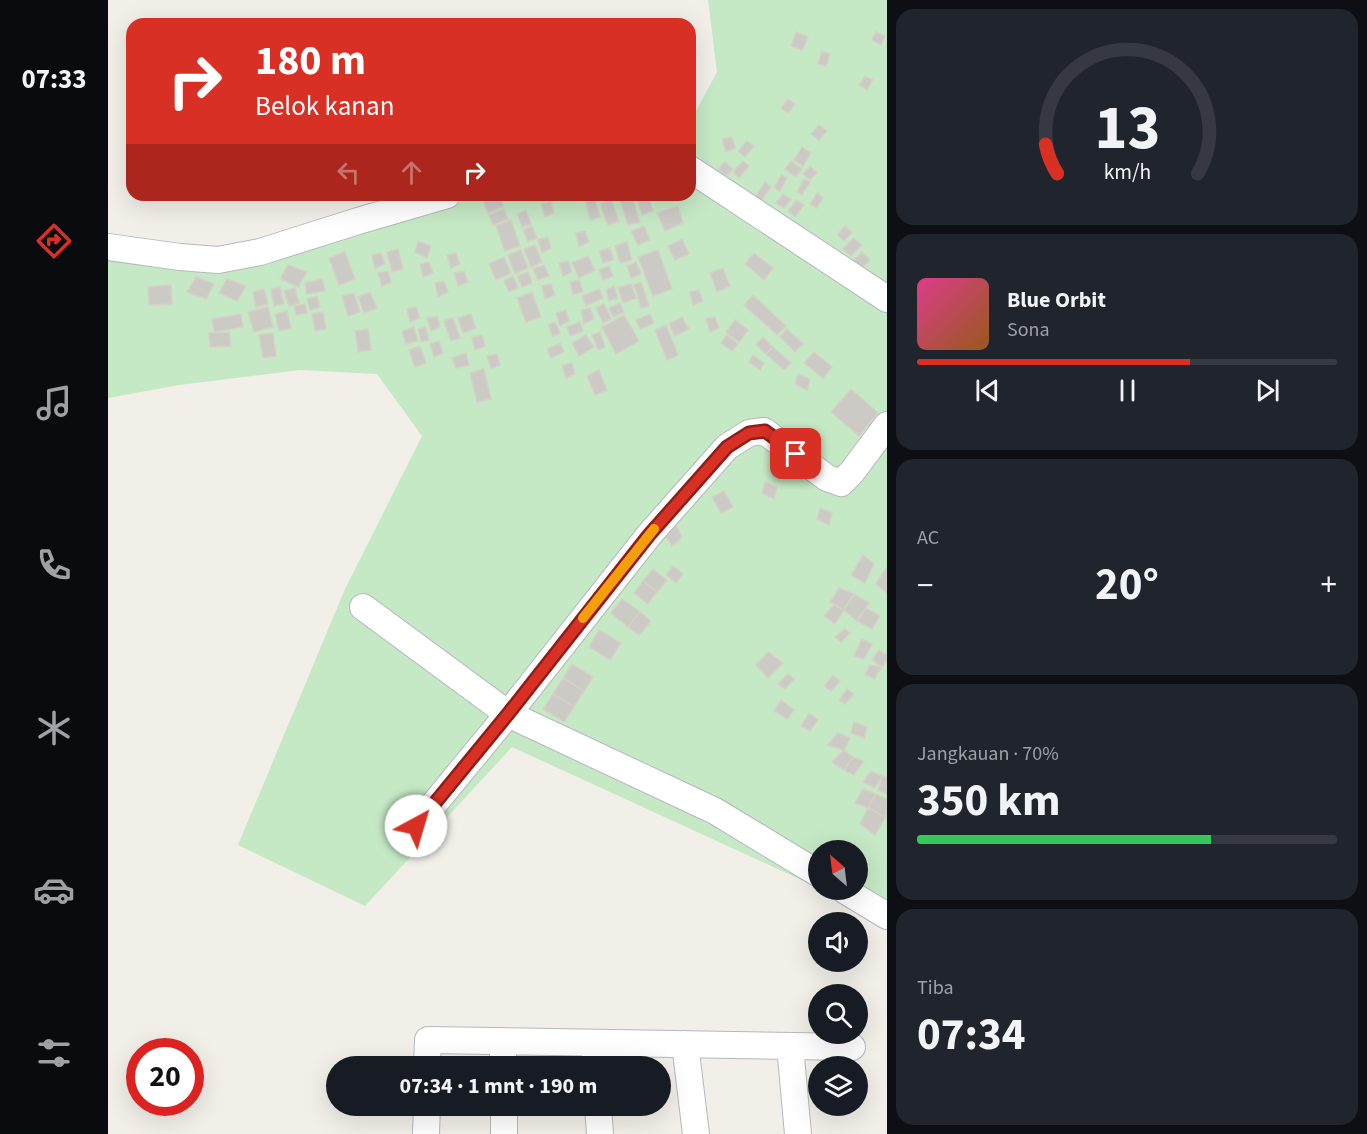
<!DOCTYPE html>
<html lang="id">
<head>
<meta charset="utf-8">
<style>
	body { margin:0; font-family:"Source Sans 3",sans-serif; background:#20242c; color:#f1f3f6; height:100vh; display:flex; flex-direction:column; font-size:22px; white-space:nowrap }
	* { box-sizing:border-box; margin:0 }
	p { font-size:20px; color:#9ea1a6 }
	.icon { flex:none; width:33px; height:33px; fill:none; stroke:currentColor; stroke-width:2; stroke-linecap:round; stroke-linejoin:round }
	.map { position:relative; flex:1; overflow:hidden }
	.sheet { display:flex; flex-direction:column; gap:9px; padding:9px; background:#0d0f14; width:480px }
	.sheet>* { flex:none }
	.guide { position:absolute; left:18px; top:18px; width:570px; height:183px; border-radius:18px; box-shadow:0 6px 24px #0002; background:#d93025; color:#fff; overflow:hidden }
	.needle { width:39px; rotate:332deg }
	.tools { position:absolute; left:700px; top:840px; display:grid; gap:12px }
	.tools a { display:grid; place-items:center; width:60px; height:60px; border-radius:50%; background:#171b24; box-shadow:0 6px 24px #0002; font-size:30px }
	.speed { position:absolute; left:18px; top:1038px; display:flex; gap:12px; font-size:30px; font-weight:700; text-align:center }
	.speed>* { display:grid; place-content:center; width:78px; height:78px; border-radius:50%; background:#171b24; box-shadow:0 6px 24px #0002; line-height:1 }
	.speed .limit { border:9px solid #d22; background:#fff; color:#111 }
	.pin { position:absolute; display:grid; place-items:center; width:51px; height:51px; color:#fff; margin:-26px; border-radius:12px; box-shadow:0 3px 9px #0006 }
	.me { position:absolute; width:66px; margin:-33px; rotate:39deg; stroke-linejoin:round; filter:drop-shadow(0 0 4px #0008) }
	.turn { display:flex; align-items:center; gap:21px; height:126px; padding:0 30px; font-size:27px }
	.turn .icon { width:78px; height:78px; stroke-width:2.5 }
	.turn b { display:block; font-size:42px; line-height:51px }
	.lanes { display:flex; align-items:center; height:57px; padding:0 30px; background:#0003; justify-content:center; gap:30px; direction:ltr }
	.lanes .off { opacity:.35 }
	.big { font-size:45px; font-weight:700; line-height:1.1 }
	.sheet .widget { flex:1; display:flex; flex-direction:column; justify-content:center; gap:9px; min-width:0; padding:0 21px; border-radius:18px; background:#20242c }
	.sheet .dial { align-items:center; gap:0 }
	.dial svg { height:156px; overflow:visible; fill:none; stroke:#363941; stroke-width:7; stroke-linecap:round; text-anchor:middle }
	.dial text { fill:#f1f3f6; stroke:none }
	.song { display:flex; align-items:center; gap:18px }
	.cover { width:72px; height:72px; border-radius:9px; background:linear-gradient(135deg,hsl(330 70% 55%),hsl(30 70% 35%)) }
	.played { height:6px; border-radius:3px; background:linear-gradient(90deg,#d93025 65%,#363941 65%) }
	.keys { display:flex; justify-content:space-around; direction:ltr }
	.heat { display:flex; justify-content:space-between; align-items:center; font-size:33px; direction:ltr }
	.charge { height:9px; border-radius:4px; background:linear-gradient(90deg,#34c759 70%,#363941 0) }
	.trip { position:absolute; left:218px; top:1056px; width:345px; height:60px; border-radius:30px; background:#171b24; box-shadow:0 6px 24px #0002; font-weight:700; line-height:60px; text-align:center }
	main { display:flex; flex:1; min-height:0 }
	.tabs { display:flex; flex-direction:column; width:108px; justify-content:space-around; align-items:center; background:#090b0e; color:#9ea1a6 }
	.tabs .icon { width:42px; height:42px }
	.tabs .current { color:#d93025 }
	.tabs b { font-size:27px; color:#f1f3f6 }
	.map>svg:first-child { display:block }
	.green { fill:#c5e8c5 }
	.building { fill:#cccac5; stroke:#d6d1c6; stroke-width:1.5 }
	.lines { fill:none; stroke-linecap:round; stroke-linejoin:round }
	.minor-casing { stroke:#b5b8bc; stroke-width:28 }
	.minor { stroke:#fff; stroke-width:26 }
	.route-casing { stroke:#8d1f18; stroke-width:15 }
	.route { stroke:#d93025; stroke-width:10 }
	.slow { stroke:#f59e0b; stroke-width:10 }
</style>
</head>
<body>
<main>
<nav class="tabs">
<b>07:33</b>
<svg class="icon current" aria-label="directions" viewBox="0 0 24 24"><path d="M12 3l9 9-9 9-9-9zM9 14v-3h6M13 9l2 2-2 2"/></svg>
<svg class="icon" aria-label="music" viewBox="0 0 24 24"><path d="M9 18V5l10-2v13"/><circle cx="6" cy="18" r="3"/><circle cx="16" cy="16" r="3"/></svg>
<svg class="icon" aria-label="phone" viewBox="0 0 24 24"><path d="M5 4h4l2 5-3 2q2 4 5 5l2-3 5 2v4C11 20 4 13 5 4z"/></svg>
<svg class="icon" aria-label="climate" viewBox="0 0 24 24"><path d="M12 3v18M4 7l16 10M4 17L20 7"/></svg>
<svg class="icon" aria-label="car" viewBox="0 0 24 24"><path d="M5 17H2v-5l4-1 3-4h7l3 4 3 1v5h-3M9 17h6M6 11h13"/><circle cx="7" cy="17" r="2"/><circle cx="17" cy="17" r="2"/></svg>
<svg class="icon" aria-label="filters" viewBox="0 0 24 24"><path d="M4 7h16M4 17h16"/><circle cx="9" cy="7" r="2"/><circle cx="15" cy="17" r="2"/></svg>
</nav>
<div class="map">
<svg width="779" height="1134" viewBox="0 0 779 1134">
	<rect width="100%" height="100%" fill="#f1efe8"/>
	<path class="green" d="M600,0h179v928l-65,-38h36v-40h-39v38l-307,-141 -147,159 -127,-61 107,-256 77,-153 -45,-62 -77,-4 -121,15 -71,13v-142l69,10 187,-36 120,-35h206v-73l27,-50z"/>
	<path class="building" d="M688,32l12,5 -6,13 -11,-4z
		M768,32l9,4 -4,9 -9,-5z
		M714,51l8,3 -4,12 -8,-2z
		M757,76l8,4 -6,10 -8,-5z
		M680,99l7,5 -7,9 -7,-5z
		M711,125l8,6 -8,9 -8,-6z
		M624,137l3,11 -9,4 -4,-13z
		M639,141l7,5 -9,11 -7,-6z
		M694,147l9,6 -8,13 -9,-6z
		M635,161l6,5 -10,12 -6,-6z
		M683,161l11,8 -6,8 -11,-8z
		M617,162l8,7 -7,7 -8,-7z
		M702,166l7,7 -7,7 -7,-6z
		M673,175l6,3 -7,13 -6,-3z
		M696,179l6,3 -8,13 -5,-3z
		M657,182l6,5 -10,14 -6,-4z
		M709,193l6,5 -6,10 -7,-4z
		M675,194l8,5 -7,9 -8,-5z
		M387,195h4l5,11 -16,7 -5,-13z
		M510,195h13l9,27 -12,3z
		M528,195h12l5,16 -11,4z
		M486,196l6,21 -10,3 -5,-21z
		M503,199l8,22 -11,4 -8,-21z
		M688,200l8,5 -9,12 -7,-6z
		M443,201l3,12 -9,4 -4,-13z
		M570,206l5,17 -18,8 -8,-18z
		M396,209l4,10 -15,6 -4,-10z
		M418,210l5,14 -9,3 -5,-13z
		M403,220l9,26 -15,5 -9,-25z
		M424,226l5,12 -9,4 -5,-12z
		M536,226l6,14 -12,5 -7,-14z
		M737,226l7,6 -8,9 -7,-6z
		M477,231l4,11 -10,5 -3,-14z
		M440,237l3,11 -9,5 -4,-14z
		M746,238l8,7 -11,11 -8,-7z
		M574,239l7,15 -14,6 -7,-14z
		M310,241l13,5 -4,12 -12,-6z
		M519,242l5,18 -12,3 -5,-17z
		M427,245l7,17 -11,5 -7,-18z
		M502,248l4,12 -11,3 -4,-12z
		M290,249l5,20 -11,3 -5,-20z
		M413,250l7,18 -13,6 -7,-19z
		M550,250l14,39 -19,7 -15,-39z
		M237,252l10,27 -16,6 -10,-27z
		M754,252l8,8 -8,8 -8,-8z
		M273,253l4,11 -10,5 -3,-14z
		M348,253l4,11 -9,4 -4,-13z
		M646,253l19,15 -9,12 -19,-16z
		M480,256l7,14 -16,8 -7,-15z
		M396,257l7,16 -15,7 -7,-16z
		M460,261l4,11 -9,4 -4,-13z
		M321,262l4,11 -10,4 -3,-13z
		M528,262l5,12 -10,4 -4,-12z
		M180,265l19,7 -9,15 -18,-8z
		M436,265l5,11 -11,4 -5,-11z
		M501,266l4,10 -10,4 -4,-10z
		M615,268l7,18 -13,6 -7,-19z
		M280,271l3,11 -9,5 -4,-14z
		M356,271l4,11 -10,4 -4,-13z
		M420,272l4,11 -10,4 -5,-11z
		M405,276l5,12 -9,4 -5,-11z
		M88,277l18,7 -8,15 -19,-7z
		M119,279l19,7 -9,15 -18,-8z
		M214,279l3,12 -18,3 -2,-11z
		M471,280l4,11 -10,4 -3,-13z
		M336,281l4,11 -10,5 -3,-14z
		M533,282l8,24 -8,2 -7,-23z
		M443,284l4,11 -10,4 -3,-13z
		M523,284l5,14 -13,5 -5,-15z
		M63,285l1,19 -23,1 -1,-18z
		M506,286l4,12 -9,3 -3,-11z
		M172,287l4,17 -10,2 -3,-17z
		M187,288l4,15 -10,3 -5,-15z
		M156,289l4,15 -12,3 -3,-15z
		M491,289l4,9 -17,8 -4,-10z
		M591,290l4,11 -10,4 -3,-13z
		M262,292l7,16 -13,5 -6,-16z
		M424,292l9,25 -15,5 -9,-24z
		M246,293l6,19 -12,4 -6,-20z
		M645,295l33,31 -9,9 -33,-30z
		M209,296l3,11 -10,3 -3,-11z
		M512,303l4,9 -11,5 -4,-9z
		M197,304l2,9 -11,2 -2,-9z
		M496,304l7,15 -8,4 -7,-15z
		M160,307l5,20 -19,5 -6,-20z
		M308,307l4,11 -10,4 -3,-13z
		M482,308l4,11 -10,5 -3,-14z
		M458,310l3,11 -9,5 -4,-13z
		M179,311l4,17 -12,3 -4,-17z
		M215,312l3,17 -11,2 -3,-17z
		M133,314l2,13 -29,5 -2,-13z
		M363,314l5,14 -13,5 -5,-15z
		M542,314l4,9 -14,6 -4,-9z
		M516,315l15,26 -23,13 -14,-27z
		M329,316l3,11 -9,4 -4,-13z
		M574,317l7,12 -14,7 -6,-12z
		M607,317l4,11 -9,4 -4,-13z
		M345,318l7,20 -9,3 -7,-20z
		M627,320l13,10 -9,12 -13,-10z
		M447,322l5,11 -7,4 -5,-12z
		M472,322l3,9 -13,5 -3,-9z
		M558,325l12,30 -11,5 -12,-30z
		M306,327l4,14 -12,3 -4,-13z
		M317,327l4,13 -8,2 -3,-13z
		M260,329l3,21 -13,2 -3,-21z
		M679,329l16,15 -8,8 -15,-15z
		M121,332l2,14 -21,1 -1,-14z
		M492,332l5,15 -7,3 -6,-15z
		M165,333l3,23 -13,2 -4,-23z
		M374,335l3,11 -10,4 -3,-13z
		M478,335l8,12 -15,9 -7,-13z
		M619,335l11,9 -6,7 -11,-8z
		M655,337l10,10 -7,7 -10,-10z
		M331,341l4,12 -9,4 -4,-13z
		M452,343l4,9 -13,6 -4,-9z
		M312,346l6,17 -11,4 -6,-17z
		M665,347l18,16 -7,7 -18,-16z
		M706,352l18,15 -9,11 -19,-15z
		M358,353l3,12 -13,3 -4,-10z
		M389,354l3,11 -9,4 -4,-13z
		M645,355l11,8 -4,7 -11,-8z
		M464,363l3,11 -9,4 -4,-13z
		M376,369l7,30 -14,3 -7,-29z
		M491,370l8,20 -12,5 -8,-19z
		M690,374l12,5 -3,11 -12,-6z
		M743,389l27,24 -19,23 -28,-24z
		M657,482l12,5 -3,12 -12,-6z
		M616,491l9,16 -12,6 -9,-16z
		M712,508l12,5 -3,12 -12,-6z
		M566,522l8,15 -10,9 -9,-14z
		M755,555l11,9 -9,19 -14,-8z
		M565,566l10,8 -7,9 -10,-8z
		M778,568h1v25l-11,-9z
		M545,569l14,11 -10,12 -14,-11z
		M535,581l14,11 -9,12 -14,-11z
		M731,588l15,6 -10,16 -14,-8z
		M746,594l15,9 -12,18 -13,-11z
		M514,599l18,13 -12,15 -17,-14z
		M726,605l10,5 -9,14 -11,-8z
		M758,608l14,8 -8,13 -15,-8z
		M532,612l11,9 -12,14 -11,-8z
		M737,629l5,4 -9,9 -6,-5z
		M491,630l22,13 -11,17 -21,-13z
		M754,639l10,5 -8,15 -10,-3z
		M771,650l8,5v5l-5,7 -10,-7z
		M660,652l15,11 -15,15 -12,-13z
		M464,664l21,13 -9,14 -21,-13z
		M762,665l12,2 -8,12 -9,-5z
		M680,674l6,5 -9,10 -7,-5z
		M725,675l7,6 -9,10 -7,-5z
		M455,678l21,13 -10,16 -21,-13z
		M739,689l7,5 -9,10 -6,-4z
		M445,694l21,13 -10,15 -21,-13z
		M673,700l13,10 -7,9 -13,-8z
		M701,713l9,7 -8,11 -9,-5z
		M746,722l13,5 -3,11 -13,-5z
		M730,733l12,5 -6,12 -17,-5z
		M736,750l9,7 -9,13 -12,-8z
		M745,757l11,4 -10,14 -10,-5z
		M763,771l11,5 -7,12 -12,-6z
		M774,776l5,2v16l-9,-4z
		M755,789l13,5 -8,14 -13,-5z
		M768,794l11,5 -1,18 -18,-9z
		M760,808l18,9 -11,18 -15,-11z"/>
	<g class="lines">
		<defs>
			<path id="minor" d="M582,169l197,130
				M0,247l72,10 38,3 42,-8 98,-31 89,-26
				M255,607l145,107 207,97 104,63
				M308,826l92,-112 141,-179 78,-88 22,-14 15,-2 63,47 14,5 11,-11 35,-47
				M736,890l43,26
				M395,1041v25
				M486,1043l2,23
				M577,1044l11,90
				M682,1046l8,88
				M319,1066l1,-26 424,7
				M396,1106v28
				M490,1106l2,28
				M318,1134l1,-28"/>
		</defs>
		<use href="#minor" class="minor-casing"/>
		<use href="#minor" class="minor"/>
	</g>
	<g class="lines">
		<defs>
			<path id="route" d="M308,826l92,-112 141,-179 78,-88 22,-14 16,-2 31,23"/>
		</defs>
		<use href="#route" class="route-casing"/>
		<use href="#route" class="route"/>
		<path class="slow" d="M475,618l71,-89"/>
	</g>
</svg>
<div class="tools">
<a><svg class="needle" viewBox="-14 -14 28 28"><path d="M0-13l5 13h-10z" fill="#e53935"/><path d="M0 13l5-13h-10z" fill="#9ea1a6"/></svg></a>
<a><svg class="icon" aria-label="sound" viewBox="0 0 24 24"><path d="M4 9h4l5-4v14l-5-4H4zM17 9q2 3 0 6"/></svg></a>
<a><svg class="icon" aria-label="search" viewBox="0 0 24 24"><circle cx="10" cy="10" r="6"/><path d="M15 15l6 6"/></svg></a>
<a><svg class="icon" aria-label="layers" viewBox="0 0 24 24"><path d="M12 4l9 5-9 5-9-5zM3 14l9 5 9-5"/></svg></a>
</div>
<div class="speed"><div class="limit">20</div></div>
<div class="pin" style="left:688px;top:454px;background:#d93025"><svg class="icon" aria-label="arrive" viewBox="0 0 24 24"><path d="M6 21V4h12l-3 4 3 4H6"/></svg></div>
<svg class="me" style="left:308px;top:826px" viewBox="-20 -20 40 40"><circle r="19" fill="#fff"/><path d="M0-13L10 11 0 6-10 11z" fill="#d93025"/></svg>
<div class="trip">07:34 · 1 mnt · 190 m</div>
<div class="guide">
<div class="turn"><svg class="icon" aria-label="right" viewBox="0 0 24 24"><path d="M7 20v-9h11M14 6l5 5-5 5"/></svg><div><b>180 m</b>Belok kanan</div></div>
<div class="lanes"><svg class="icon off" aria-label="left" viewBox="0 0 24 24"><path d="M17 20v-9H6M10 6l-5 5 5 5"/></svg><svg class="icon off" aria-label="ahead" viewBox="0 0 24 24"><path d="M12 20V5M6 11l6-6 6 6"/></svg><svg class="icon" aria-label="right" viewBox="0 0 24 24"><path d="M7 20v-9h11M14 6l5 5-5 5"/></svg></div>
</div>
</div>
<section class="sheet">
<div class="widget dial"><svg viewBox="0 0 100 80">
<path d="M14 69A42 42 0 1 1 86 69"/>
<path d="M14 69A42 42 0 0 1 8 54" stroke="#d93025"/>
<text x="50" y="56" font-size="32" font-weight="700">13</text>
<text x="50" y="72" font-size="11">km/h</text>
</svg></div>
<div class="widget">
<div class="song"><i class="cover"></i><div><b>Blue Orbit</b><p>Sona</p></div></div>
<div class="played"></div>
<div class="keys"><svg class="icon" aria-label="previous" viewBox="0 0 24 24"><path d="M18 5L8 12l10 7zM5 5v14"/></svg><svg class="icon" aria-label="pause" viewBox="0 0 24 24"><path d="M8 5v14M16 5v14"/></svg><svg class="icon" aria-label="next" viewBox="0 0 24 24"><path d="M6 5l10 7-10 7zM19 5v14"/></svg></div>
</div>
<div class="widget"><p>AC</p>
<div class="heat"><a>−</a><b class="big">20°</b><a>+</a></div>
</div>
<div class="widget"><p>Jangkauan · 70%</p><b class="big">350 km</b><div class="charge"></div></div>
<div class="widget"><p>Tiba</p><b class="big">07:34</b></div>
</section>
</main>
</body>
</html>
